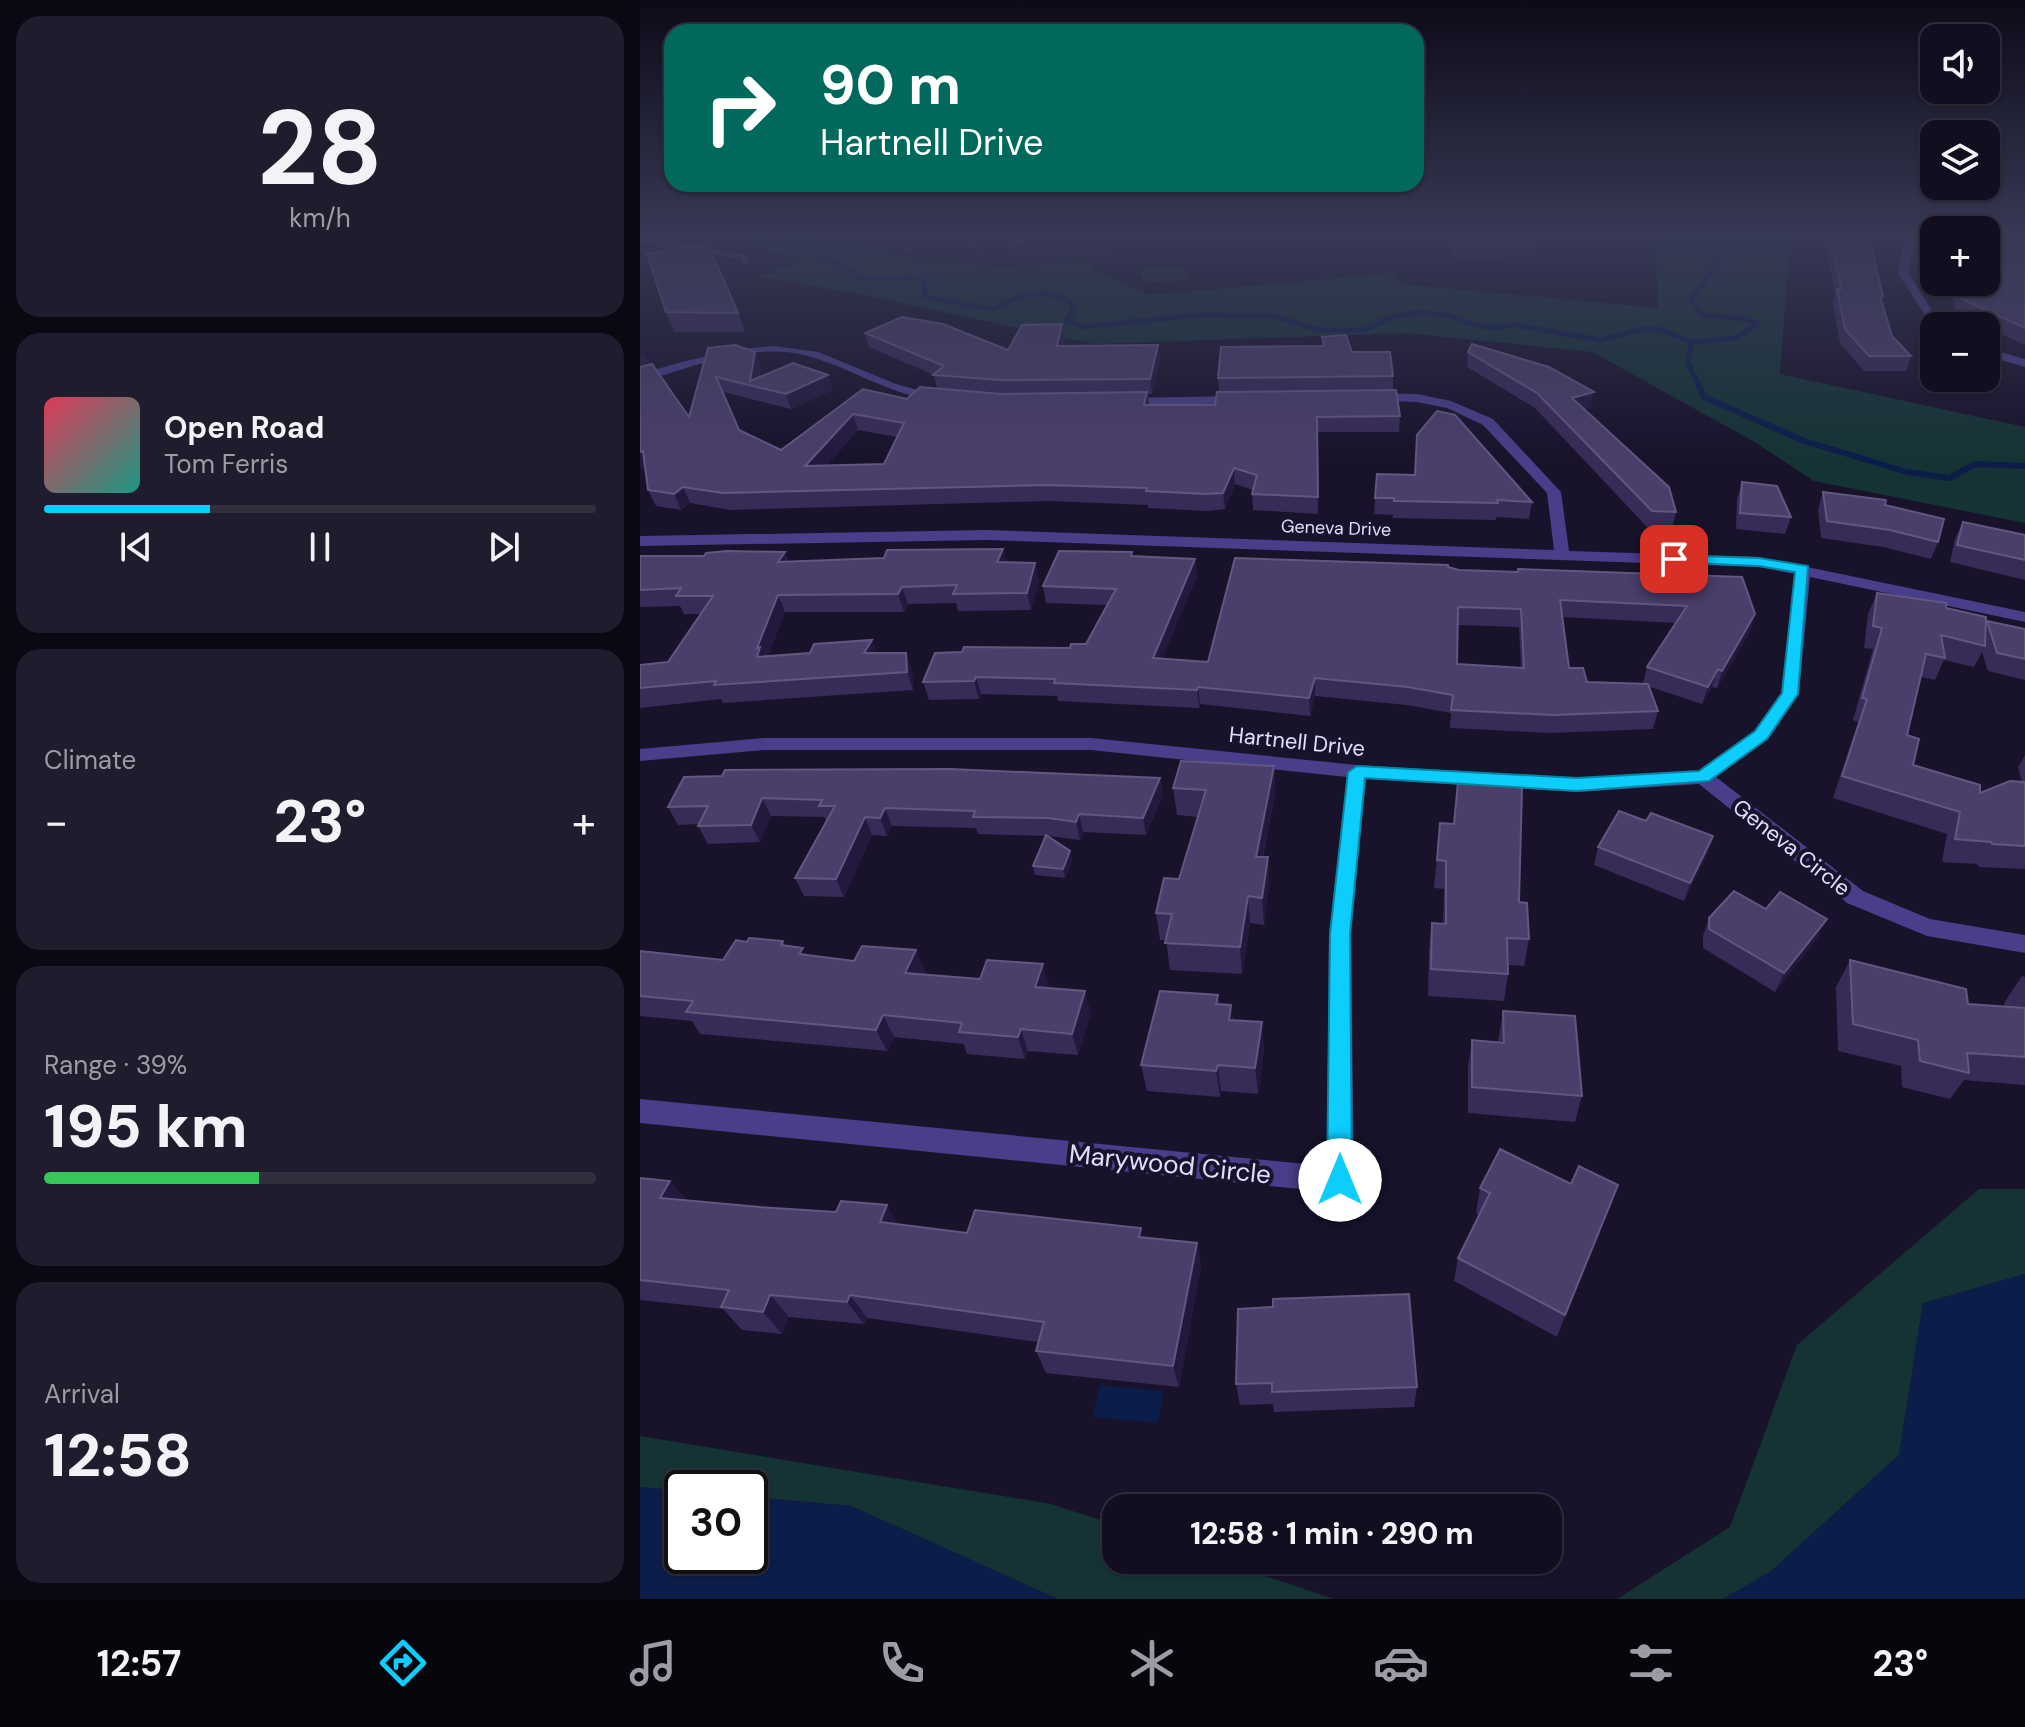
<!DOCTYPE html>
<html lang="en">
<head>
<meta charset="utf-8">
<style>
	body { margin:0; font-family:"DM Sans",sans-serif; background:#1f1c2d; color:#f1f3f6; height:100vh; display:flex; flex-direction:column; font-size:30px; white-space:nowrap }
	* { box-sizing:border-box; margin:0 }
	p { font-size:26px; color:#9c9ca5 }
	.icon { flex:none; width:44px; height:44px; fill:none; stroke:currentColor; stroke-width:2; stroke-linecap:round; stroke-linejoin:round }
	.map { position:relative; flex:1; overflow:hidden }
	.side { display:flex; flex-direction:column; gap:16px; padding:16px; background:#0a0812; width:640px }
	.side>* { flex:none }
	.top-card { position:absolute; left:24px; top:24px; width:760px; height:168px; border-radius:24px; box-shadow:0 2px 6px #0004,0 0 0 2px #312e3e; background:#00695c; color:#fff; overflow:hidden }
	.fabs { position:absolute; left:1280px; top:24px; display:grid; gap:16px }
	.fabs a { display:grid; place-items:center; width:80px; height:80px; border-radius:16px; background:#120e20; box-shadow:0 2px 6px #0004,0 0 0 2px #312e3e; font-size:40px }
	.speed { position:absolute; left:24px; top:1470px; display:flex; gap:16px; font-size:40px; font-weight:700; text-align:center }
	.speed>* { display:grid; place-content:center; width:104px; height:104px; border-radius:50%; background:#120e20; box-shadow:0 2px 6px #0004,0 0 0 2px #312e3e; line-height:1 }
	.speed .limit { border:4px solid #111; border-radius:12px; background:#fff; color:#111 }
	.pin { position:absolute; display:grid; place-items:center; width:68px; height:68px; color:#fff; margin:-34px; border-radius:16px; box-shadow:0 4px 12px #0006 }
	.me { position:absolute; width:88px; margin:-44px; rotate:0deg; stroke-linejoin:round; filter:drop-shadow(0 0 6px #0008) }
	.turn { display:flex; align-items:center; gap:28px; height:168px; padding:0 24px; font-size:36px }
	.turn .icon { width:104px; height:104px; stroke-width:2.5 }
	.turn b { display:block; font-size:56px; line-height:68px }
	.big { font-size:60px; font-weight:800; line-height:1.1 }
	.side .tile { flex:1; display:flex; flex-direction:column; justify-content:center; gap:12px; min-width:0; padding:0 28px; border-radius:24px; background:#1f1c2d }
	.side .dial { align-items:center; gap:0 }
	.dial b { font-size:104px; line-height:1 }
	.song { display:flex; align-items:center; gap:24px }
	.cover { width:96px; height:96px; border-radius:12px; background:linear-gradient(135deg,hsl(350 70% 55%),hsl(170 70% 35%)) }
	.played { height:8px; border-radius:4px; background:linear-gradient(90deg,#0ccdfb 30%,#312e3e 30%) }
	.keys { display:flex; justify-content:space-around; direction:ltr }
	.heat { display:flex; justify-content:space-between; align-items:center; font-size:44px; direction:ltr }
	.charge { height:12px; border-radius:6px; background:linear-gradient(90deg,#34c759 39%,#312e3e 0) }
	.trip { position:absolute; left:462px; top:1494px; width:460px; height:80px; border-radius:24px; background:#120e20; box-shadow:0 2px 6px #0004,0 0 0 2px #312e3e; font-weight:800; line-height:80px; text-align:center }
	.tab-bar { display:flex; height:128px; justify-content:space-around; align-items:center; background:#07060d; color:#9c9ca5 }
	.tab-bar .icon { width:56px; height:56px }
	.tab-bar .active { color:#0ccdfb }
	.tab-bar b { font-size:36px; color:#f1f3f6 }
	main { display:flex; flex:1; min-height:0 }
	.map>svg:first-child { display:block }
	.green { fill:#153335 }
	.water { fill:#0c1d4a }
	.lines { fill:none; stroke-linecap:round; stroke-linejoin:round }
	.stream-far1 { stroke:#0c1d4a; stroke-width:5 }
	.stream { stroke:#0c1d4a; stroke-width:6 }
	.service { fill:#483e89; fill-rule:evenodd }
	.minor { fill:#483e89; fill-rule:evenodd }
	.wall { fill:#382b58; fill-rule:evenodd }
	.shaded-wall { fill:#23193f }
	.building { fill:#4a3e6a; stroke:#625781; stroke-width:2; fill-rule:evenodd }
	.route { fill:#0ccdfb; stroke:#0885a3; stroke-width:2 }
	.labels { text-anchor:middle; stroke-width:8; stroke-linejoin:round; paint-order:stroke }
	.far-street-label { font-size:18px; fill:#e3dcfe; stroke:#18122b }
	.street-label { font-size:22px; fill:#e3dcfe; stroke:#18122b }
	.near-street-label { font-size:26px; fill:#e3dcfe; stroke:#18122b }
</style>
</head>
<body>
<main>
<section class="side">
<div class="tile dial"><b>28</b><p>km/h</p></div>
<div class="tile">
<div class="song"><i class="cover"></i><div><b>Open Road</b><p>Tom Ferris</p></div></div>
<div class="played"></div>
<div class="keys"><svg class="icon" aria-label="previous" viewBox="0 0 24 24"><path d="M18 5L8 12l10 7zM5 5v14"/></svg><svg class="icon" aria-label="pause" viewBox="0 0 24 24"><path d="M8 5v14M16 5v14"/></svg><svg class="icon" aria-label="next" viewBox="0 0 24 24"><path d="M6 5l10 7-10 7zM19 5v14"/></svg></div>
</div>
<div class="tile"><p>Climate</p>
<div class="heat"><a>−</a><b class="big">23°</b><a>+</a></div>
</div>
<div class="tile"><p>Range · 39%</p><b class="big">195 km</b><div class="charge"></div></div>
<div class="tile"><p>Arrival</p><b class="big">12:58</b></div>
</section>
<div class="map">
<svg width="1385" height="1599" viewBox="0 0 1385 1599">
	<rect width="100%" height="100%" fill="#18122b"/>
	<path class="green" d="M93,235h63l82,13 2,6 123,13 86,-7 2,9 57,26 247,-22 5,11 258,24 -3,-73h127l8,5 -10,134 245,53v96l-211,-42 -61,-40 -161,-89 -187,-19 -312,11 -233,-50 -99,-17 39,-16z
		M543,266l6,13 -45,4 -5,-14z
		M1339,1189h46v85l-102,30 -24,151 -129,117 -47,27h-106l113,-72 67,-182z
		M0,1436l411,68 65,21v35h102l116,39h-276l-207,-93 -101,-9v-9h-68v3l-42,-4z"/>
	<path class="water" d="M1385,1274v325h-302l47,-27 129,-117 24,-152z
		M460,1385l63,6 -5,32 -66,-6z
		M0,1487l42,4v65h68v-59l101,9 207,93h-418z"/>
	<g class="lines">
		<path class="stream-far1" d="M124,235l81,32 15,12 57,-1 7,6 1,13 68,12 29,-13 21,-3 20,5 12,8 -8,15 16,6 118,-12 71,1 47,14h45l28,-13 27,-5 27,3 32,11 19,2 18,-3 85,15 45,-12 17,2 29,12
			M1060,388l-12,-25 3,-21 44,-4 23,-14 -13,-5 -43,-4 -11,-16 26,-34 -4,-20 -9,-10"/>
		<path class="stream" d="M1059,386l5,11 100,44 103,31 42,6 26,-14 50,2"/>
		<path class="service" d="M255,235h6l8,15h-4z
			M0,238l105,17 3,2 1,7 -6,1 -1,-6 -102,-17z"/>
		<path class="minor" d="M1266,235h10l-8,38 34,53h-8v3l-36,-56z
			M134,346l44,6 78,32 51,14 -6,4c-49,-6 -87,-33 -133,-46 -55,-15 -116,12 -168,26v-8c44,-13 88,-25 134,-28z
			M1346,348l39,11v8l-39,-11z
			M729,393l48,1 34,7 42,18 68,73 8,59 190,6 266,55v10l-215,-45 -11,117 -31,45 -52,38 147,114 67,28 95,16v18l-98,-17 -80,-33 -148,-119 -122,8 -211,-13 -15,155 3,246 -4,9 -10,4 -700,-70v-24l687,67 2,-232 18,-157 -256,-27h-326l-125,11v-12l125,-11h326l266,27 220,13 121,-7 56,-40 27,-37 14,-120 -36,-7 -772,-27 -347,6v-10l347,-6 567,20 -7,-57 -64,-68 -36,-17 -30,-6 -52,-2 -2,-3z
			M601,396l6,4 -2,3 -124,3 -6,-4 6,-4z"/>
	</g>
	<path class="wall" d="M311,235h162l2,17 -98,10 -6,-15 -34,6 -7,-7 -7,1z
		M801,235h96l-2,21 -78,2z
		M1187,235h50l-6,12 12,49 -1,5 10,35 19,20 -5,15h-42l-24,-28 -7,-40 2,-9 -10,-53z
		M1385,235v110l-69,-32 -6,-22 -7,-9h43z
		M26,312l72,1 7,19h-71z
		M422,324l3,14 -2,8 95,-1 2,15 -8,34h-4l1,11h66l4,-13 -1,-14 104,-32v-9l71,39v14l7,26 -1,16h-82l1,82 -65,-4 -1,-16 1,-4 -18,-6 -10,25 -17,2 -60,-3v-3l-99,-4 -319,9 -40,-7 -9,7 -25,-4 -8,-16 -3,-22 -4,1 9,-104 39,52 19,-69 53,18 -2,12 69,-3 5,15 -42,19 -68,-17 16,38 42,20 82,-61 44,10 30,-11 -3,-13 -65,-28 -4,-14 143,17zM218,430l39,7 -13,27 -58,2z
		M828,352l123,55 -6,2 91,103 -4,17 -24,-1 -113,-120 -68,-41z
		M1102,482l49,35 -6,17 -49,-5 1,-30z
		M1183,492l62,13 53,37 -7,17 -48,-12 -62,-9 -3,-29z
		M735,498l157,4 -3,17 -33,-2v3l-103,-2v-3l-19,-1z
		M1323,522l62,12v46l-75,-18 5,-23z
		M145,552l3,10 247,1 4,18 -8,29 -73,1 -2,-8 -48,1 -4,8h-119l-17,44 138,-3 6,18 1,19 -190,13 -2,-4 -81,9v-43l28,-3 33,-48h-17l-4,-8 -40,1v-51h64z
		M492,552l1,4 62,3 2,17 -35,83 46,3 240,-95 11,3 58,2 1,-3 237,45 -5,18 -33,56 -5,-1 -10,17 -52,-17 8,24 -5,18 -104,4 -99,-5 1,-15 -44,-8 -92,-9 -5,20 -110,-12 -1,4 -141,-7 -1,-5 -76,-2 -2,5 -50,1 -6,-18 39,-30 108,-4 16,-4 21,-39 -61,-2 -3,-17zM923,617l113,6 -29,44 -4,16 -56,-1 -18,-14zM818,625l61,2 2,41 -64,-4z
		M1237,593l69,15 40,15 39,6v51l-37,-9 -6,-19 -8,15 -30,-7 -9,20 -14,-3 -14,58 6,30 67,28 42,-11 -4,-15 7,-12v114l-46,-2 -2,-3 -35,-2 5,-28 -114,-36 25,-76 -5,-2 20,-71 -9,-1 4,-34z
		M634,766l1,27 -12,64h5l1,28 -5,40 -14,-2 -8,51 -72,-4 -4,-30h-6l-4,-27 23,-34 19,-62 -21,-2 -4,-27z
		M44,777l476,1 3,17 -17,40 -63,-3 -3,8 -32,-4 24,24 -7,18 -30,-3 -2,-9 13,-30 -68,-2 -2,-6 -84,-2 -5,10 -15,-1 -28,62 -40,-1 -9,-18 31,-56 -2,-5 -53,-1 -11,26 -52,2 -10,-18 1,-2 -21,1 -10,-18z
		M818,782l61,120 10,37 -5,27 -16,-1v9l-4,27 -76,-5 1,-46 3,-27 11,1 1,-35 -10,-1 6,-65 13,1z
		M1006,821l67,15 -6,18 -23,47 -90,-36 4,-18z
		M1069,918l109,19 -43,55 -72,-44v-12z
		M143,941l2,4 22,10 47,6 62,-11 9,22 -1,2 125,12 -1,2 43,25 -13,42 -50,-4 -3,8 -58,-5 -3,-10 -70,-7 -7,14 -187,-17 -8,-13 -52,-5v-65l83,9 24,-18z
		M1210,960l118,44 37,3 -1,-4 18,-27 3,1v108l-61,-5 -14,19 -48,-12 -1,-21 -63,-15 -2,-64z
		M578,995l1,9 12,1 2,15 31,29 -6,45 -37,-3 -1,6 -73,-6 -6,-26z
		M863,1011l79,85 -7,26 -107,-9v-46l4,-27 26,2z
		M0,1178l30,3 16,19 212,24 69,9 176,4 54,6 4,23 -22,121 -133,-14 -10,-22 2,-9 -171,-24 -3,6 -75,-7 -7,17 -40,-4 -19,-21 -83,-9z
		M931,1184l47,1 -61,152 -103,-56 4,-23 21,-43 -3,-2 4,-25z
		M598,1309l179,78 -3,20 -140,5 -1,-8 -33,1 -4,-21z"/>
	<path class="shaded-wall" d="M321,235h6l3,11 -7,1z
		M333,235h36l2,12 -34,6z
		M441,235h32l2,17 -98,10 -4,-20z
		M422,324l3,14 -5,23 -3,-15z
		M518,345l2,15 -8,34 -2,-15z
		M115,352l6,14 -4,21 -7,-6z
		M5,353l6,14 -11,4v-17z
		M188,375l5,15 -42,19 -5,-15z
		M507,392l2,16 -5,-3z
		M954,392l-3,15 -21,6 2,-15z
		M213,414l5,16 -47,53 -6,-17z
		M3,451l7,16 -9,2 -1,-3v-14z
		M594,468l1,16 -10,25 -2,-16z
		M43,487l7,16 -9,7 -7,-16z
		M363,549l4,17 -10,-4z
		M145,552l6,17 -13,-7z
		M555,559l2,17 -42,100 -2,-18z
		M395,563l4,18 -8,29 -4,-17z
		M262,587l6,17 -4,8 -6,-18z
		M138,595l7,17 -19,49 -9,-4v-9z
		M1115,614l-5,18 -33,56 5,-17z
		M232,640l6,17 -14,-4z
		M266,653l6,18 1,19 -6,-18z
		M1078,669l-6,18 -10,17 6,-17z
		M336,677l5,17 -2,5 -5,-18z
		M675,678v18l-5,20 -1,-18z
		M558,687l2,17 -1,4 -2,-18z
		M634,766l1,27 -18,91 -1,-27z
		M520,778l3,17 -17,40 -3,-17z
		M122,798l9,18 -11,26 -9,-17z
		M245,808l7,18 -5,10 -7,-18z
		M439,814l4,18 -3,8 -4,-18z
		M225,817l7,18 -28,62 -8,-18z
		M1073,836l-6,18 -23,47 6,-18z
		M430,851l2,9 -7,18 -2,-9z
		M628,857l1,28 -5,40 -2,-27z
		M608,896l2,27 -8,51 -2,-27z
		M1187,919l-9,18 -43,55 9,-19z
		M276,950l9,22 -11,23 -9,-22z
		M403,964l6,22 -7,23 -7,-22z
		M445,991l6,22 -13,42 -6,-21z
		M591,1005l3,26 -5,-11z
		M243,1015l11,22 -7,14 -11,-21z
		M622,1022l2,27 -6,45 -3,-26z
		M381,1029l7,22 -3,8 -7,-22z
		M578,1065l3,26 -1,6 -4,-26z
		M30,1181l21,25 -31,-8z
		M978,1185l-9,25 -52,127 8,-22z
		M247,1205l14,24 -21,-7z
		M557,1243l4,23 -22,121 -6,-21z
		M130,1295l19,22 -7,17 -19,-22z
		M210,1295l17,23 -3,6 -17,-22z"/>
	<path class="building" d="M370,235h71l-68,7z
		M1190,235h45l-4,9 12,52h-3l12,40 19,20h-42l-24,-27 -8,-40 4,1z
		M1346,235h39v93l-63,-29 -6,-17h30z
		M68,244l30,69 -72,-1 -19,-58z
		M262,317l41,7 65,26 14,-25 40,-1 -5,22 101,-1 -8,34 -149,1 -68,-5 11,-9 -79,-33z
		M706,335l6,17h38l3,24 -175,2 3,-31 103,-1 -2,-9z
		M832,344l77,23 45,25 -22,6 97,89 7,25 -24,-1 -115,-118 -69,-41z
		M95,345l20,7 -5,29 43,-18 35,12 -42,19 -70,-17 23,53 42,20 82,-61 44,10 13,-12 81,7 146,-2 -3,13h71l2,-13 179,-2 4,26 -83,1 1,80 -66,-3 5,-19 -23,-7 -11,25 -17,1 -60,-3 1,-3 -101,-3 -323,8 -40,-6 -9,7 -26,-4 -5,-39 -3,1v-85l12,-3 37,53 19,-69zM213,414l51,9 -20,41 -79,2z
		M797,411l18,4 77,87 -35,-2 1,3 -104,-2v-3h-19l2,-24 38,1 2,-40z
		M1102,482l35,4 14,31 -51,-4z
		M1183,492l63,8 -1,5 59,14 -6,23 -48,-12 -63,-9z
		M1323,522l62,13v25l-68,-15z
		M363,549l-6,13 38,1 -8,30 -74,1 4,-9 -55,2 -4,7 -120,1 -21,53 3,-1 -3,10 53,-4 4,-9 58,-4 -8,13h42l1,19 -193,13 2,-4 -76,7v-23l28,-3 45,-66h-37l5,-8 -41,2v-34h64l2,-3 21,-2 58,1 -7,10 106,-4 3,-8z
		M419,551l73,1 -1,4 64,3 -42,99 55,4 27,-104 213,7v2l11,3 59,2v-3l224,8 13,37 -33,57 -4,-2 -10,18 -61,-20 40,-61 -127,-6 9,68h14l4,14 61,2 10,27 -105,4 -102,-5 2,-15 -45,-8 -93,-9 -6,20 -111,-11 -1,3 -143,-7 1,-4 -79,-2 -2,4 -51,1 12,-29 27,-1 2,-5 106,1 1,-4h15l30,-55 -73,-3zM818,607l63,2 3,59 -67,-4z
		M1237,593l69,10v5l40,9 -1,29 -44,-11 4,23 -19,-4 -19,81 12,4 -6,26 67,20v8l30,-12 15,1v64l-33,-2 -1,-2 -36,-3 5,-27 -118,-36 25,-77 -5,-1 20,-70 -9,-2z
		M1347,621l38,8v30l-28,-6z
		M541,761l93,5 -18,91h12l-6,41 -14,-2 -8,51 -75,-4 7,-29 -16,-1 8,-35 15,1 27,-89 -33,-2z
		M310,769l210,9 -17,40 -64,-4 -3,8 -28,-4 -75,-1 2,-6 -90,-3 -5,10 -15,-1 -29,62 -41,-1 40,-72h-16l3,-6 -60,-2 -11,27 -53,1 10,-20 -40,1 16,-30 38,-1 3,-6z
		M818,782l64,6 -3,114 8,1 2,36 -22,-1 1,36 -77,-5 1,-46 14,1v-63l-9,-1 3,-37 14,1z
		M979,811l27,10 5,-8 62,23 -23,47 -92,-36z
		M406,835l24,16 -7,18 -30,-3z
		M1094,891l32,18 14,-17 47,27 -43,54 -75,-44v-11z
		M109,938l34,3 -2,4 22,3 -4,6 55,7 8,-15 54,4 -11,23 75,6 7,-19 56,4 -8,23 50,4 -13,43 -51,-5 -3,8 -59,-5 3,-9 -79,-8 -7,15 -190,-18 7,-11 -53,-5v-45l83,9 13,-20 11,2z
		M1210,960l116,29 2,15 57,4v49l-58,-4 2,20 -49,-12 -2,-21 -65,-16z
		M520,991l58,4 -2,9 15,1 -2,15 33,2 -7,46 -37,-3 -2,6 -75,-6z
		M863,1011l72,5 7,80 -110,-9v-47l32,3z
		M860,1149l71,35 8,-18 39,19 -53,130 -107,-57 32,-65 -10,-5z
		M0,1178l30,3 -10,17 100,9 76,5 5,-11 46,4 -7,17 87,11 8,-23 166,18 -2,9 58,6 -24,123 -137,-15 8,-29 -194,-27 -3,7 -77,-7 -7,17 -42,-5 8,-17 -89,-10z
		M769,1294l8,93 -145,5v-9l-36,1 2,-75 35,-2v-8z"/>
	<linearGradient id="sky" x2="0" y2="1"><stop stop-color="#0d0a18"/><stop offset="0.51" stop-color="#373955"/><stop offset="1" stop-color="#373955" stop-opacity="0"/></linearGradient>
	<rect width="1385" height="459" fill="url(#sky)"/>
	<path class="route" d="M1034,555l85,3 49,8 -10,128 -31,45 -58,42 -132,10 -212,-13 -15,156 2,246 -3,9 -9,3 -9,-3 -4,-9 3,-246 18,-162 9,-6 220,12 122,-7 56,-40 27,-38 13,-121 -36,-6 -90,-4 -2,-3z"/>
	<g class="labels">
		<g class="far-street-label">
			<text transform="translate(696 528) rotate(2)" y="6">Geneva Drive</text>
		</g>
		<g class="street-label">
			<text transform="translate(657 741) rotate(6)" y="8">Hartnell Drive</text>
			<text transform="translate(1152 847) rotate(38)" y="8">Geneva Circle</text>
		</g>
		<g class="near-street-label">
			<text transform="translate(530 1164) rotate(6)" y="9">Marywood Circle</text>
		</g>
	</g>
</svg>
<div class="fabs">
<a><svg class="icon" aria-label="sound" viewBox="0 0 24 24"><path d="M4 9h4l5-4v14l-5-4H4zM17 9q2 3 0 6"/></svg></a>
<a><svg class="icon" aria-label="layers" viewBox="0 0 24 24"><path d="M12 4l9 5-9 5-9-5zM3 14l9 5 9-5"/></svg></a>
<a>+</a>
<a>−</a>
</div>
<div class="speed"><div class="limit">30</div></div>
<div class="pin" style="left:1034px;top:559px;background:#d93025"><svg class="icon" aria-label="arrive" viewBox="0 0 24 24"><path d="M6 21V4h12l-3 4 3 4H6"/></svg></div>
<svg class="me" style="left:700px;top:1180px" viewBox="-20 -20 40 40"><circle r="19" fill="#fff"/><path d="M0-13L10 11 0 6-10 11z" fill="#0ccdfb"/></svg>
<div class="trip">12:58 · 1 min · 290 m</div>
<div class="top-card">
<div class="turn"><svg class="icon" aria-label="right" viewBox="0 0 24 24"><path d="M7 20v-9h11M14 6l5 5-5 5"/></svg><div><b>90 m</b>Hartnell Drive</div></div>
</div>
</div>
</main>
<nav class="tab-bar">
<b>12:57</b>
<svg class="icon active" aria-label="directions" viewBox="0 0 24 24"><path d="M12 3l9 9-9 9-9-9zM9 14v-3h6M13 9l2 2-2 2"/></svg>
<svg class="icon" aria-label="music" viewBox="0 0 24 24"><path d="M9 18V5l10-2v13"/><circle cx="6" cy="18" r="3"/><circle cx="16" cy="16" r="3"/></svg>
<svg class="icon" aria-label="phone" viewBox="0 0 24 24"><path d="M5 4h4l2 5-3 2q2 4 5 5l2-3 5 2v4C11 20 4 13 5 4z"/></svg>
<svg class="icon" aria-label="climate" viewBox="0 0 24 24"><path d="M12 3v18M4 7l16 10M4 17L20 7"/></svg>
<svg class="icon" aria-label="car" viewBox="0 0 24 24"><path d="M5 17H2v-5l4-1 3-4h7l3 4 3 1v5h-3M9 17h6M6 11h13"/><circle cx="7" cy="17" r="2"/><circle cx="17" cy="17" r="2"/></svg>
<svg class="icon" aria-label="filters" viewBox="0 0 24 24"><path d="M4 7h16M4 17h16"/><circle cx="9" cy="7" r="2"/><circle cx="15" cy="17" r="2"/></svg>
<b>23°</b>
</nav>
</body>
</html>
